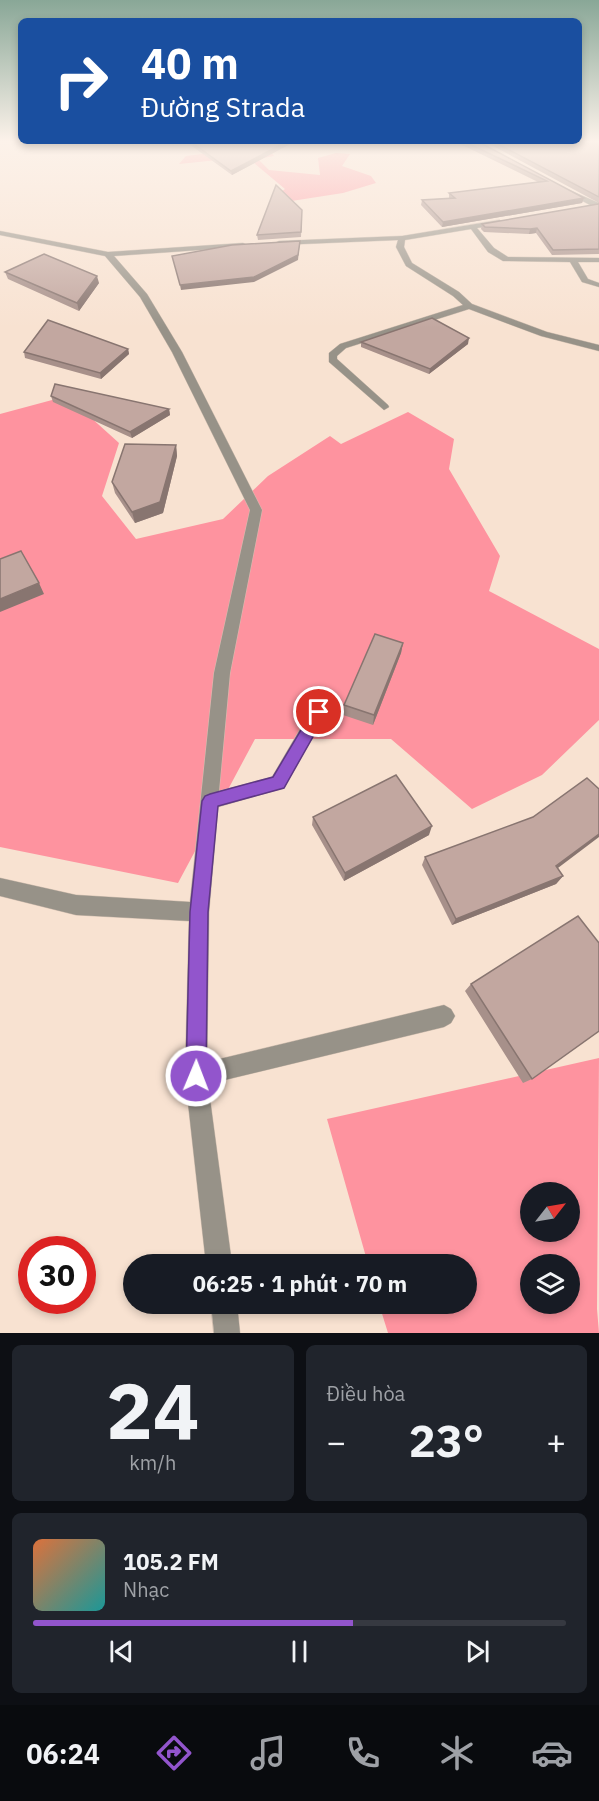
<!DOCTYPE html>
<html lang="vi">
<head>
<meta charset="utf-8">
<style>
	body { margin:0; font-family:"IBM Plex Sans",sans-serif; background:#20242c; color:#f1f3f6; height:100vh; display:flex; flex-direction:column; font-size:22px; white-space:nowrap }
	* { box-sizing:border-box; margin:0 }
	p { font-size:20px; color:#9ea1a6 }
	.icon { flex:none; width:33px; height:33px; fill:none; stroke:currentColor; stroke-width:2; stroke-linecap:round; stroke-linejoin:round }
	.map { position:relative; height:1333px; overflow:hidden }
	.side { display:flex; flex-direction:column; gap:12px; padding:12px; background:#0d0f14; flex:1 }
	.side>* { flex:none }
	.top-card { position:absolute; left:18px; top:18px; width:564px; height:126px; border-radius:9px; box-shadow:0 3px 9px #0003; background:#1a4fa0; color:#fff; overflow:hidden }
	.needle { width:39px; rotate:59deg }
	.buttons { position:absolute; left:520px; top:1182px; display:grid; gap:12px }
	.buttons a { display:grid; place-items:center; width:60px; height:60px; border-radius:50%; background:#171b24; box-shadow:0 3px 9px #0003; font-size:30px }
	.speed { position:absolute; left:18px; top:1236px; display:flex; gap:12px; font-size:30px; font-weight:700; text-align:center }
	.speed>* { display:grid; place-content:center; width:78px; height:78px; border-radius:50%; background:#171b24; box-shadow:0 3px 9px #0003; line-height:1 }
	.speed .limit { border:9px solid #d22; background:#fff; color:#111 }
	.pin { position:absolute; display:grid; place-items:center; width:51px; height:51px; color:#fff; margin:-26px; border:3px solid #fff; border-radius:50%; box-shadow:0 2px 6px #0007 }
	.me { position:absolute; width:66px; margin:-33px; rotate:1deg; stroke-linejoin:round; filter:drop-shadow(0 0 4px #0008) }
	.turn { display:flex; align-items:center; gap:21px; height:126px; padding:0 24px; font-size:27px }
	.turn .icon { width:78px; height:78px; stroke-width:2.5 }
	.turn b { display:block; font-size:42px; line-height:51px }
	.big { font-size:45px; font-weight:800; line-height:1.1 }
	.side .widget { flex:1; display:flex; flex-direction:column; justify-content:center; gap:9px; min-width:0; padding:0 21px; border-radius:9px; background:#20242c }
	.side .dial { align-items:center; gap:0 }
	.dial b { font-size:78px; line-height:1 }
	.song { display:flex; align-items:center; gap:18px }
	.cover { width:72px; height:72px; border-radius:9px; background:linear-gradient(135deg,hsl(20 70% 55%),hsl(180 70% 35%)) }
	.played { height:6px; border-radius:3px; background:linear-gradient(90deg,#9255cc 60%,#363941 60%) }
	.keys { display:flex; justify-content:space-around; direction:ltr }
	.heat { display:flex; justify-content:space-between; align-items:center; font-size:33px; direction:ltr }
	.side .tiles { flex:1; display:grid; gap:12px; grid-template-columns:1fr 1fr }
	.widget:last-child { grid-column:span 2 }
	.trip { position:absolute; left:123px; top:1254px; width:354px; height:60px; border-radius:30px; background:#171b24; box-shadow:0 3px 9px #0003; font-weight:800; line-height:60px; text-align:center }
	.tabs { display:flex; height:96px; justify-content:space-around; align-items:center; background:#090b0e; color:#9ea1a6 }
	.tabs .icon { width:42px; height:42px }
	.tabs .selected { color:#9255cc }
	.tabs b { font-size:27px; color:#f1f3f6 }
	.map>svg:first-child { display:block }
	.forest { fill:#fe939f; fill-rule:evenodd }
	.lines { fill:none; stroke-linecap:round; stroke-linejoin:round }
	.minor-casing { stroke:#d4c1b2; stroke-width:1 }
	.minor { fill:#979288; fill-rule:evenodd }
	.wall { fill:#a7908a }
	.shaded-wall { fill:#887570 }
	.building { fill:#c2a7a0; stroke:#887570; stroke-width:1.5 }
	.route { fill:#9255cc; stroke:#5f3785; stroke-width:1.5 }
</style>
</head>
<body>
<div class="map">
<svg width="599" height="1333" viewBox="0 0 599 1333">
	<rect width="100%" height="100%" fill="#f8e2d1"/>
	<path class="forest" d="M251,148l20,4 3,4 -16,3 11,11 51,5 -2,-17 18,-5 14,1 -8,12 29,10 5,7 -33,10 -58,9 -10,-6 10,-7 -38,-32 -68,7 7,-8z
		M67,396l52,47 -17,53 34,43 87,-20 45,-43 62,-40 11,8 67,-32 46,27 -5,30 51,87 -11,35 110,58v71l-57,55 -70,34 -81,-70h-136l-77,144 -178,-36v-433z
		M599,1058l-2,251 2,24h-211l-9,-29h87v-40h-98l-41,-145zM531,1192h39v40h-39zM531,1264h39v40h-39z"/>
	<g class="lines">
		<defs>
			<path id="minor" d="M567,189l32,14v4l-7,-1 -27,-14z
				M500,220l3,4 -26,4 17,20 14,9 91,1v4h-21l10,17 11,4v4l-17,-5 -12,-20 -67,-1 -15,-9 -17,-23 -66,11 -1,7 8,16 47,29 13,12 75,28 52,13v6l-58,-15 -72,-27 -123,39 -9,8v3l51,46 1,2 -5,3 -55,-48v-9l11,-9 123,-39 -10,-9 -47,-30 -10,-19 2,-7 -119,5 -4,-2 4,-2 123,-5z
				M0,231l108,21 135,-9 4,2 -4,2 -129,9 33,38 35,58 80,158 -32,163 -11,118 53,-14 41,-70 6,-2 6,2 2,5 -43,76 -66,19 -9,105 -2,150 237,-57 7,4 4,7 -4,7 -7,4 -236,57 24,180h-26l-21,-188 4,-155 -113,-6 -76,-19v-18l76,17 114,7 24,-229 36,-163 -78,-158 -32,-55 -35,-41 -105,-21z
				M211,1304h26l3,29h-26z"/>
		</defs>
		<use href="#minor" class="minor-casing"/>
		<use href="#minor" class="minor"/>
	</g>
	<path class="wall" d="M188,141h102v3l-58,31 -43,-31z
		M454,141h23l107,57 -2,5 -140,24 -21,-22 1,-5 27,-2v-5l89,-11z
		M484,141h115v113l-47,1 -16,-22 -7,1 -45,-2 -3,-3 1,-5 116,-20 1,-1z
		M302,210l-1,27 -43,3 -1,-5z
		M5,272l94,11 -20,28 -71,-32z
		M361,342l107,2 -39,30 -68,-27z
		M128,349l1,5 -28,25 -76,-21 -1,-6z
		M51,396l118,13 1,6 -38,23 -79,-36z
		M176,445l1,11 -14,57 -28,10 -20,-30 -3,-11z
		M403,643l-2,10 -28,72 -30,-10 1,-10z
		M313,817l116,18 -85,46 -32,-56z
		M425,857l133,11 5,8 -7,8 -104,41 -30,-60z
		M471,984l61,95 -9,4 -58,-92z"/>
	<path class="shaded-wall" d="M288,141h2v3l-58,31 -1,-4z
		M584,198l-2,5 -140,24 1,-5z
		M537,228l-1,5 -7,1 1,-5z
		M300,241l-2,19 -44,22 -73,8 -1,-5z
		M97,276l2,7 -20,28 -2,-8z
		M469,338l-1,6 -39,30 1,-5z
		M128,349l1,5 -28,25 -1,-6z
		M169,409l1,6 -38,23 -2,-6z
		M176,445l1,11 -14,57 -28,10 -3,-11z
		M39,583l5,11 -44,18v-13z
		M403,643l-2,10 -28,72 1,-10z
		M432,826l-3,9 -85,46 1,-8z
		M599,834v3l-49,37 6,-8z
		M563,876l-7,8 -104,41 4,-6z"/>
	<path class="building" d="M190,141h98l-57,30z
		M463,141h14l107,57 -141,24 -21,-22 33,-2 -6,-5 98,-12z
		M492,141h107v56z
		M276,185l26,25 -1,22 -44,3z
		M599,203v46l-46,1 -16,-22 -7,1 -45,-2 -3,-3 116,-20z
		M300,241l-2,14 -44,22 -74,8 -8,-29 60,-11z
		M44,254l53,22 -20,27 -72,-31z
		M432,318l37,20 -39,31 -69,-27z
		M48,320l80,29 -28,24 -76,-21z
		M55,384l114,25 -39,23 -79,-36z
		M125,444l51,1 -16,57 -28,10 -20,-30z
		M21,551l18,32 -39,16v-40z
		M375,634l28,9 -29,72 -30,-10z
		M396,775l36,51 -87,47 -32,-56z
		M587,778l12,11v45l-43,32 7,10 -107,43 -31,-62 108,-40z
		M578,916l21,27v88l-67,48 -61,-95z"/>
	<linearGradient id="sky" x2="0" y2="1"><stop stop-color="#89a797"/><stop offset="0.43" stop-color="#fcf2ea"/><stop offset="1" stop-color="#fcf2ea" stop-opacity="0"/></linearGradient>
	<rect width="599" height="328" fill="url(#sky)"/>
	<path class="route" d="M319,706l5,2 3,4 -43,76 -66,18 -10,106 -2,164 -3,7 -7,3 -7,-3 -3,-7 4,-164 12,-111 3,-5 5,-2 63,-17 41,-69z"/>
</svg>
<div class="buttons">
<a><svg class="needle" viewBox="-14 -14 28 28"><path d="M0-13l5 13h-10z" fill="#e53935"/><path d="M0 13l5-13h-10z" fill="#9ea1a6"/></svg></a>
<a><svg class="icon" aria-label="layers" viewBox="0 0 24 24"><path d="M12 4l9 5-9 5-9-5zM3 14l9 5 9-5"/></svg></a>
</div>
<div class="speed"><div class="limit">30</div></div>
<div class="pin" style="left:319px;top:712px;background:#d93025"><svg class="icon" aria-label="arrive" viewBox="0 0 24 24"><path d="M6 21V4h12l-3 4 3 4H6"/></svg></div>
<svg class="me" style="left:196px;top:1076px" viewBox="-20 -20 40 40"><circle r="17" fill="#9255cc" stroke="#fff" stroke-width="3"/><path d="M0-11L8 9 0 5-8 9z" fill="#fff"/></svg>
<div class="trip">06:25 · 1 phút · 70 m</div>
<div class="top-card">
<div class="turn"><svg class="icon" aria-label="right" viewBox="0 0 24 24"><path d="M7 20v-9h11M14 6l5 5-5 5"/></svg><div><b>40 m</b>Đường Strada</div></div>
</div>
</div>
<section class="side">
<div class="tiles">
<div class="widget dial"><b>24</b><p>km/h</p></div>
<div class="widget"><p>Điều hòa</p>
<div class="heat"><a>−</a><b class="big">23°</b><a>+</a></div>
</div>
<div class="widget">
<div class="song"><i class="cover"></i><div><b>105.2 FM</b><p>Nhạc</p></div></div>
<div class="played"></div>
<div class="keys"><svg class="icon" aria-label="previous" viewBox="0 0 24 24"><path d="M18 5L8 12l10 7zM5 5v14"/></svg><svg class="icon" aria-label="pause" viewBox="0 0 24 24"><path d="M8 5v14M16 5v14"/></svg><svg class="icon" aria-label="next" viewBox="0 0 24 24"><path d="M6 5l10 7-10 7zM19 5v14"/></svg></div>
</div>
</div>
</section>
<nav class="tabs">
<b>06:24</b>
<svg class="icon selected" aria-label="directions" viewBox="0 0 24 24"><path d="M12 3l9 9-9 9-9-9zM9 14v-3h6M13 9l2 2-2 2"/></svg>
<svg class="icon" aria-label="music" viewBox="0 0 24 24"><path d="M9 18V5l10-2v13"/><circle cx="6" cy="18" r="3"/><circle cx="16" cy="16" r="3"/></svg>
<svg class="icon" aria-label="phone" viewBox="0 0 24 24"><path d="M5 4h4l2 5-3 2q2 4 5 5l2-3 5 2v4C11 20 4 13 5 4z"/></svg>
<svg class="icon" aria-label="climate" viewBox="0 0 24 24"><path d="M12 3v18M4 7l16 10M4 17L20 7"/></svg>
<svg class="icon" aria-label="car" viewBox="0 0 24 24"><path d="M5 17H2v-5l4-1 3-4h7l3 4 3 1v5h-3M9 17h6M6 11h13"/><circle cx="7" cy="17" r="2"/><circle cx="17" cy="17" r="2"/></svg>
</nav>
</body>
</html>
